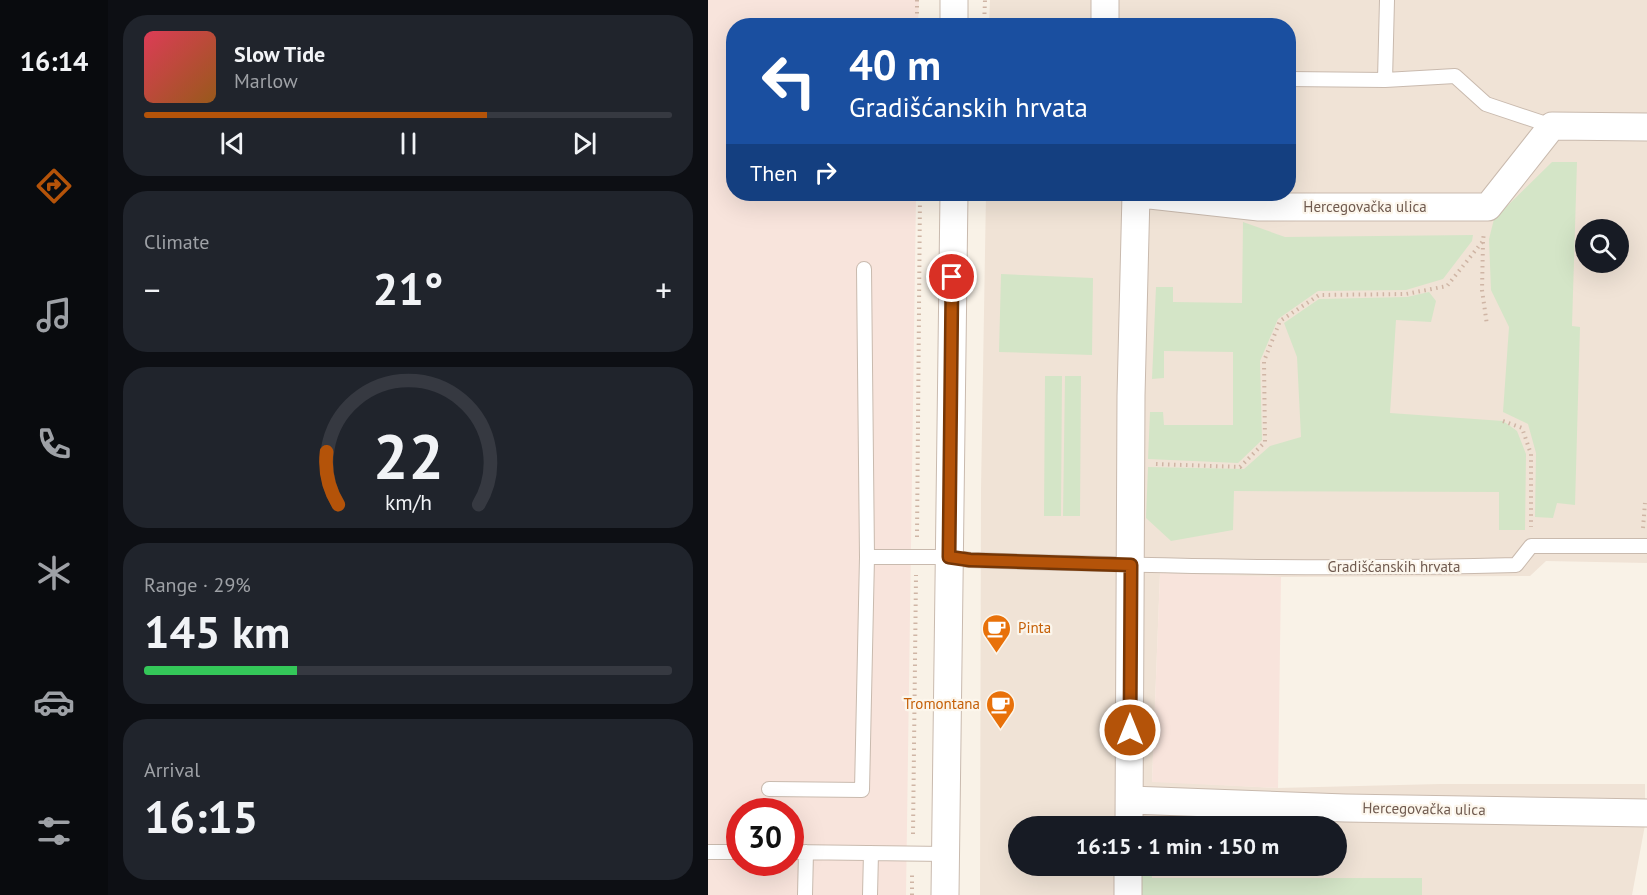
<!DOCTYPE html>
<html lang="en">
<head>
<meta charset="utf-8">
<style>
	body { margin:0; font-family:"PT Sans",sans-serif; background:#20242c; color:#f1f3f6; height:100vh; display:flex; flex-direction:column; font-size:22px; white-space:nowrap }
	* { box-sizing:border-box; margin:0 }
	p { font-size:20px; color:#9ea1a6 }
	.icon { flex:none; width:33px; height:33px; fill:none; stroke:currentColor; stroke-width:2; stroke-linecap:round; stroke-linejoin:round }
	.map { position:relative; flex:1; overflow:hidden }
	.sheet { display:flex; flex-direction:column; gap:15px; padding:15px; background:#0d0f14; width:600px }
	.sheet>* { flex:none }
	.guide { position:absolute; left:18px; top:18px; width:570px; height:183px; border-radius:24px; box-shadow:0 6px 24px #0002; background:#1a4fa0; color:#fff; overflow:hidden }
	.tools { position:absolute; left:867px; top:219px; display:grid; gap:12px }
	.tools a { display:grid; place-items:center; width:54px; height:54px; border-radius:50%; background:#171b24; box-shadow:0 6px 24px #0002; font-size:30px }
	.speed { position:absolute; left:18px; top:798px; display:flex; gap:12px; font-size:30px; font-weight:700; text-align:center }
	.speed>* { display:grid; place-content:center; width:78px; height:78px; border-radius:50%; background:#171b24; box-shadow:0 6px 24px #0002; line-height:1 }
	.speed .limit { border:9px solid #d22; background:#fff; color:#111 }
	.pin { position:absolute; display:grid; place-items:center; width:51px; height:51px; color:#fff; margin:-26px; border:3px solid #fff; border-radius:50%; box-shadow:0 2px 6px #0007 }
	.me { position:absolute; width:66px; margin:-33px; rotate:0deg; stroke-linejoin:round; filter:drop-shadow(0 0 4px #0008) }
	.turn { display:flex; align-items:center; gap:21px; height:126px; padding:0 24px; font-size:27px }
	.turn .icon { width:78px; height:78px; stroke-width:2.5 }
	.turn b { display:block; font-size:42px; line-height:51px }
	.then { display:flex; align-items:center; height:57px; padding:0 24px; background:#0003; gap:12px; font-size:22px }
	.big { font-size:45px; font-weight:600; line-height:1.1 }
	.sheet .widget { flex:1; display:flex; flex-direction:column; justify-content:center; gap:9px; min-width:0; padding:0 21px; border-radius:24px; background:#20242c }
	.sheet .dial { align-items:center; gap:0 }
	.dial svg { height:156px; overflow:visible; fill:none; stroke:#363941; stroke-width:7; stroke-linecap:round; text-anchor:middle }
	.dial text { fill:#f1f3f6; stroke:none }
	.song { display:flex; align-items:center; gap:18px }
	.cover { width:72px; height:72px; border-radius:9px; background:linear-gradient(135deg,hsl(350 70% 55%),hsl(30 70% 35%)) }
	.played { height:6px; border-radius:3px; background:linear-gradient(90deg,#b45309 65%,#363941 65%) }
	.keys { display:flex; justify-content:space-around; direction:ltr }
	.heat { display:flex; justify-content:space-between; align-items:center; font-size:33px; direction:ltr }
	.charge { height:9px; border-radius:4px; background:linear-gradient(90deg,#34c759 29%,#363941 0) }
	.trip { position:absolute; left:300px; top:816px; width:339px; height:60px; border-radius:30px; background:#171b24; box-shadow:0 6px 24px #0002; font-weight:600; line-height:60px; text-align:center }
	main { display:flex; flex:1; min-height:0 }
	.tab-bar { display:flex; flex-direction:column; width:108px; justify-content:space-around; align-items:center; background:#090b0e; color:#9ea1a6 }
	.tab-bar .icon { width:42px; height:42px }
	.tab-bar .selected { color:#b45309 }
	.tab-bar b { font-size:27px; color:#f1f3f6 }
	.map>svg:first-child { display:block }
	.residential { fill:#f0e3d6; fill-rule:evenodd }
	.commercial { fill:#f8e4dc; fill-rule:evenodd }
	.green { fill:#d4e5c7 }
	.lines { fill:none; stroke-linecap:round; stroke-linejoin:round }
	.lane-casing { stroke:#c9baae; stroke-width:16 }
	.street-casing { stroke:#c9baae; stroke-width:29 }
	.path { stroke:#cfb5a5; stroke-width:4; stroke-dasharray:1.5 4.5; stroke-linecap:butt }
	.lane { stroke:#fff; stroke-width:14 }
	.street { stroke:#fff; stroke-width:27 }
	.route-casing { stroke:#753606; stroke-width:15 }
	.route { stroke:#b45309; stroke-width:10 }
	.labels { text-anchor:middle; stroke-width:4.5; stroke-linejoin:round; paint-order:stroke }
	.street-label { font-size:15px; fill:#6f5a4f; stroke:#fcf6ec }
	.food-label { font-size:15px; fill:#c56008; stroke:#fcf6ec; text-anchor:start }
</style>
</head>
<body>
<main>
<nav class="tab-bar">
<b>16:14</b>
<svg class="icon selected" aria-label="directions" viewBox="0 0 24 24"><path d="M12 3l9 9-9 9-9-9zM9 14v-3h6M13 9l2 2-2 2"/></svg>
<svg class="icon" aria-label="music" viewBox="0 0 24 24"><path d="M9 18V5l10-2v13"/><circle cx="6" cy="18" r="3"/><circle cx="16" cy="16" r="3"/></svg>
<svg class="icon" aria-label="phone" viewBox="0 0 24 24"><path d="M5 4h4l2 5-3 2q2 4 5 5l2-3 5 2v4C11 20 4 13 5 4z"/></svg>
<svg class="icon" aria-label="climate" viewBox="0 0 24 24"><path d="M12 3v18M4 7l16 10M4 17L20 7"/></svg>
<svg class="icon" aria-label="car" viewBox="0 0 24 24"><path d="M5 17H2v-5l4-1 3-4h7l3 4 3 1v5h-3M9 17h6M6 11h13"/><circle cx="7" cy="17" r="2"/><circle cx="17" cy="17" r="2"/></svg>
<svg class="icon" aria-label="filters" viewBox="0 0 24 24"><path d="M4 7h16M4 17h16"/><circle cx="9" cy="7" r="2"/><circle cx="15" cy="17" r="2"/></svg>
</nav>
<section class="sheet">
<div class="widget">
<div class="song"><i class="cover"></i><div><b>Slow Tide</b><p>Marlow</p></div></div>
<div class="played"></div>
<div class="keys"><svg class="icon" aria-label="previous" viewBox="0 0 24 24"><path d="M18 5L8 12l10 7zM5 5v14"/></svg><svg class="icon" aria-label="pause" viewBox="0 0 24 24"><path d="M8 5v14M16 5v14"/></svg><svg class="icon" aria-label="next" viewBox="0 0 24 24"><path d="M6 5l10 7-10 7zM19 5v14"/></svg></div>
</div>
<div class="widget"><p>Climate</p>
<div class="heat"><a>−</a><b class="big">21°</b><a>+</a></div>
</div>
<div class="widget dial"><svg viewBox="0 0 100 80">
<path d="M14 69A42 42 0 1 1 86 69"/>
<path d="M14 69A42 42 0 0 1 8 42" stroke="#b45309"/>
<text x="50" y="56" font-size="32" font-weight="700">22</text>
<text x="50" y="72" font-size="11">km/h</text>
</svg></div>
<div class="widget"><p>Range · 29%</p><b class="big">145 km</b><div class="charge"></div></div>
<div class="widget"><p>Arrival</p><b class="big">16:15</b></div>
</section>
<div class="map">
<svg width="939" height="895" viewBox="0 0 939 895">
	<rect width="100%" height="100%" fill="#f9f2e7"/>
	<path class="residential" d="M282,0h657v563l-101,-2 -16,15 -249,1 -121,-3 -8,207 126,7 162,-4h205v41l-13,70h-652l1,-406 5,-295h302v-168l-299,-1zM878,230h32v32h-32zM310,826h318v40h-318z"/>
	<path class="commercial" d="M0,0h211l-1,25 -184,1v168h182l-10,701h-198zM32,812h50v50h-50z
		M452,573l121,4 -3,211 -126,-6z"/>
	<path class="green" d="M844,162h25l-5,164 8,1 -5,178 -18,-2 -4,15 -18,-1 1,-64 -8,-29 -25,-12 6,-85 -18,-37 -2,-51 5,-20z
		M535,222l42,15 188,-2 -1,6 -29,38 -37,11 -88,1 -40,28 -18,42 2,79 -24,23 -90,-4 2,-47h13l1,13h69v-73l-69,-1v27l-12,1 4,-92h17v15l69,1z
		M293,274l92,4 -1,77 -93,-3z
		M721,292l7,9 -5,21 -35,-2 -6,93 113,8 14,10 9,23 -1,76h-26v-38l-265,-1 -1,39 -62,11 -25,-23 2,-51 96,2 26,-23 31,-9 -4,-80 -13,-34 35,-24 88,-2z
		M337,376h17l-1,140h-17z
		M357,376h16l-1,140h-17z
		M434,866h9l1,12h270v17h-280z"/>
	<g class="lines">
		<defs>
			<path id="lane" d="M580,79l97,1 70,-4 31,28 66,22
				M677,80l2,-80
				M159,557h82l21,3c182,6 364,10 546,5l15,-19h116
				M61,789l93,1 5,-233 -3,-288
				M0,852h32
				M82,852l155,2
				M97,895l1,-43
				M162,895l1,-42"/>
			<path id="street" d="M246,0v26
				M397,0v26
				M433,194l118,13h229l64,-81 95,1
				M422,800l215,8 302,5
				M421,826l2,-430 5,-202
				M237,895l9,-701
				M420,895v-29"/>
		</defs>
		<use href="#lane" class="lane-casing"/>
		<use href="#street" class="street-casing"/>
		<path class="path" d="M209,0v26
			M276,26l1,-26
			M775,242l-1,48 5,35
			M795,421l19,7 9,26v73
			M448,464l84,3 25,-25 -1,-81 16,-40 39,-26 87,-1 41,-8 36,-45 1,-9
			M935,528l2,-25
			M209,537l3,-343
			M205,834l3,-259
			M204,895v-23"/>
		<use href="#lane" class="lane"/>
		<use href="#street" class="street"/>
	</g>
	<g class="lines">
		<defs>
			<path id="route" d="M244,277l-3,280 21,3 161,5 -1,165"/>
		</defs>
		<use href="#route" class="route-casing"/>
		<use href="#route" class="route"/>
	</g>
	<defs>
		<symbol id="cafe-pin" viewBox="-11 -11 22 30"><path d="M0 17L-7.5 6A9.5 9.5 0 1 1 7.5 6Z" fill="#e8710a" stroke="#fcf6ec"/><path d="M-5.5-4.5H6V0H3Q3 3.5 0 3.5H-2.5Q-5.5 3.5-5.5 0ZM3-3.2v2h1.7v-2ZM-6 4.5H4V6H-6Z" fill="#fff"/></symbol>
	</defs>
	<g fill-rule="evenodd">
		<use href="#cafe-pin" x="272" y="612" width="33" height="45"/>
		<use href="#cafe-pin" x="276" y="688" width="33" height="45"/>
	</g>
	<g class="labels">
		<g class="street-label">
			<text x="657" y="212">Hercegovačka ulica</text>
			<text x="686" y="572">Gradišćanskih hrvata</text>
			<text transform="translate(716 809) rotate(1)" y="5">Hercegovačka ulica</text>
		</g>
		<g class="food-label">
			<text x="310" y="633">Pinta</text>
			<text x="272" y="709" text-anchor="end">Tromontana</text>
		</g>
	</g>
</svg>
<div class="tools">
<a><svg class="icon" aria-label="search" viewBox="0 0 24 24"><circle cx="10" cy="10" r="6"/><path d="M15 15l6 6"/></svg></a>
</div>
<div class="speed"><div class="limit">30</div></div>
<div class="pin" style="left:244px;top:277px;background:#d93025"><svg class="icon" aria-label="arrive" viewBox="0 0 24 24"><path d="M6 21V4h12l-3 4 3 4H6"/></svg></div>
<svg class="me" style="left:422px;top:730px" viewBox="-20 -20 40 40"><circle r="17" fill="#b45309" stroke="#fff" stroke-width="3"/><path d="M0-11L8 9 0 5-8 9z" fill="#fff"/></svg>
<div class="trip">16:15 · 1 min · 150 m</div>
<div class="guide">
<div class="turn"><svg class="icon" aria-label="left" viewBox="0 0 24 24"><path d="M17 20v-9H6M10 6l-5 5 5 5"/></svg><div><b>40 m</b>Gradišćanskih hrvata</div></div>
<div class="then">Then<svg class="icon" aria-label="right" viewBox="0 0 24 24"><path d="M7 20v-9h11M14 6l5 5-5 5"/></svg></div>
</div>
</div>
</main>
</body>
</html>
